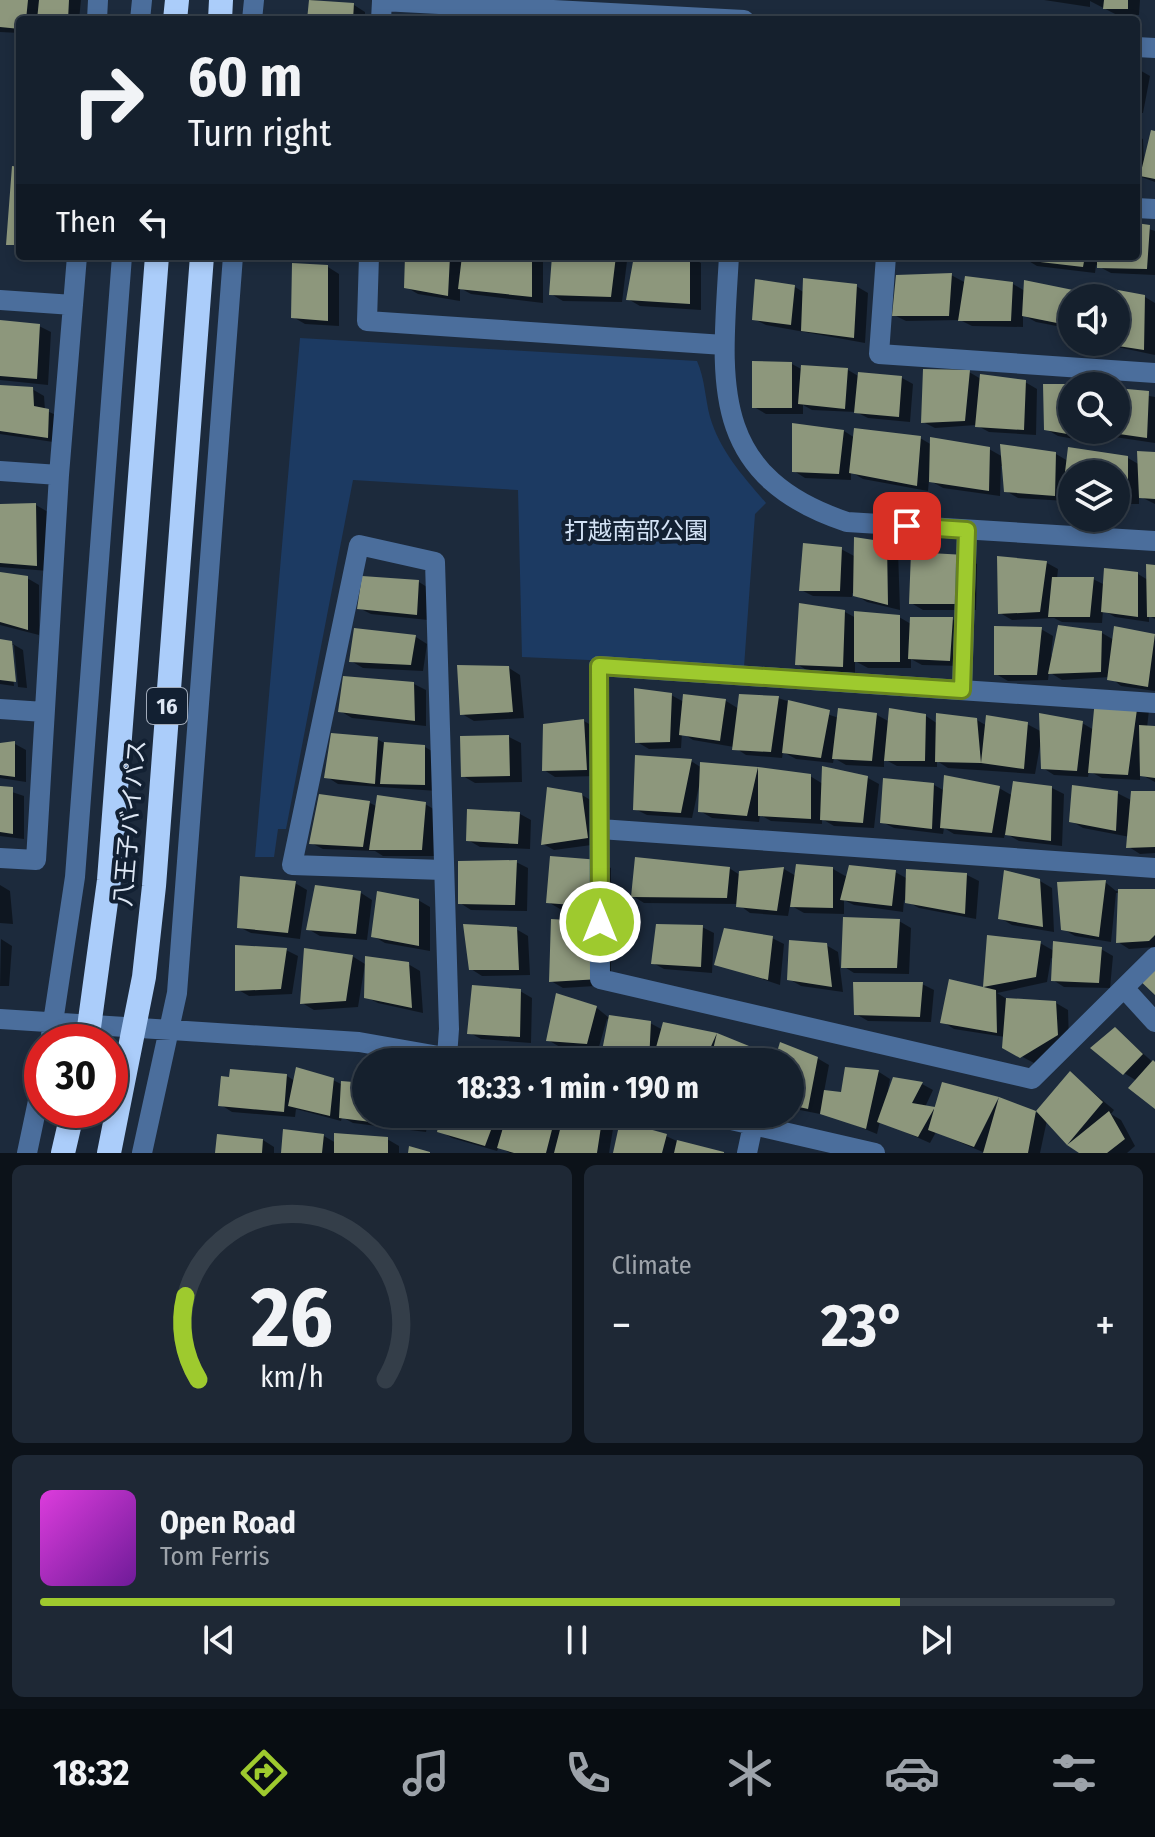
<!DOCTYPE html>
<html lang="en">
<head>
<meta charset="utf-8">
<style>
	body { margin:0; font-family:"Fira Sans Condensed","Noto Sans JP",sans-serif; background:#1e2835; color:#f1f3f6; height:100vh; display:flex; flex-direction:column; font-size:30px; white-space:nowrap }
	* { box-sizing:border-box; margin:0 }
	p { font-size:26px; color:#9da3aa }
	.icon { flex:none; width:44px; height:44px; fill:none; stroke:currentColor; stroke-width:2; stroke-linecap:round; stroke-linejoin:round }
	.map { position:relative; height:1153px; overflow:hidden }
	.drawer { display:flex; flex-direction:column; gap:12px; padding:12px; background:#0c1219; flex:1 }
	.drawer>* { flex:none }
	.guide { position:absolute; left:16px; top:16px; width:1124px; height:244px; border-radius:8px; box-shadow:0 4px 12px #0003,0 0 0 2px #343e49; background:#15202d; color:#f1f3f6; overflow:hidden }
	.fabs { position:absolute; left:1058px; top:284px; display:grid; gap:16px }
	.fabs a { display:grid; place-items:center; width:72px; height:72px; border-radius:50%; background:#15202d; box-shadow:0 4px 12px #0003,0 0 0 2px #343e49; font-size:40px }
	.speed { position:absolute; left:24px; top:1024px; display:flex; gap:16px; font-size:40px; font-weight:700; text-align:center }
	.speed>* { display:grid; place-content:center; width:104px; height:104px; border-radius:50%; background:#15202d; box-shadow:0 4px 12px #0003,0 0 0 2px #343e49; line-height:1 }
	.speed .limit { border:12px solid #d22; background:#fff; color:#111 }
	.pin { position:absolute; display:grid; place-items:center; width:68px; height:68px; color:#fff; margin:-34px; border-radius:16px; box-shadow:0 4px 12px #0006 }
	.me { position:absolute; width:88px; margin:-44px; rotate:0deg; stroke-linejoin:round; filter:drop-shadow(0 0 6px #0008) }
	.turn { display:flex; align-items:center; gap:28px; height:168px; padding:0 40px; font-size:36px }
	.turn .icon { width:104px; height:104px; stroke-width:2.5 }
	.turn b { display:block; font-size:56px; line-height:68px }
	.then { display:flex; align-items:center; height:76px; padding:0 40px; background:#0003; gap:16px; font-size:30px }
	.big { font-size:60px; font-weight:700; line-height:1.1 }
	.drawer .widget { flex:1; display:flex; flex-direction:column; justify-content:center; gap:12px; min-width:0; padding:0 28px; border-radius:12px; background:#1e2835 }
	.drawer .dial { align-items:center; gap:0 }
	.dial svg { height:208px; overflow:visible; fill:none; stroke:#343e49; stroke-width:7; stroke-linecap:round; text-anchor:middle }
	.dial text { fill:#f1f3f6; stroke:none }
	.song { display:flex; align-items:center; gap:24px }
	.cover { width:96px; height:96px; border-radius:12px; background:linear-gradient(135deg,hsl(300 70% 55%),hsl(280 70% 35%)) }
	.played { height:8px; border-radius:4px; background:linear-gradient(90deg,#9eca2e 80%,#343e49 80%) }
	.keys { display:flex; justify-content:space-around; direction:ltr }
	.heat { display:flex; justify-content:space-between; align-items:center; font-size:44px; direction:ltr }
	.drawer .tiles { flex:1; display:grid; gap:12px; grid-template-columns:1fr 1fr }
	.widget:last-child { grid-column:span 2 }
	.trip { position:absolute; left:352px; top:1048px; width:452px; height:80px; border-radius:40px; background:#15202d; box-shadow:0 4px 12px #0003,0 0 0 2px #343e49; font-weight:700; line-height:80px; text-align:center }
	.dock { display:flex; height:128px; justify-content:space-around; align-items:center; background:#080d12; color:#9da3aa }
	.dock .icon { width:56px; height:56px }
	.dock .current { color:#9eca2e }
	.dock b { font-size:36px; color:#f1f3f6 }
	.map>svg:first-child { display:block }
	.green { fill:#1c3a62 }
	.shadow { fill:#0007 }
	.building { fill:#8d977c }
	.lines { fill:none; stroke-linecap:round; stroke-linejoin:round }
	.street { stroke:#4b6e9c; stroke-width:20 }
	.highway { stroke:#abcdfa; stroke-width:24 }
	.route-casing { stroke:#67831e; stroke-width:20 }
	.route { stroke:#9eca2e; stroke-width:14 }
	.labels { text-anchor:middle; stroke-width:8; stroke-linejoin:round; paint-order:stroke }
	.shield { fill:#122032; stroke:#a1abba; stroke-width:2 }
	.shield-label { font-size:22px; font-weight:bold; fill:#dee7f4 }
	.park-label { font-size:24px; fill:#d3e2f5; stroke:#122032 }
	.street-label { font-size:24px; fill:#dee7f4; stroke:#122032 }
</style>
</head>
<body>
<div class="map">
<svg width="1155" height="1153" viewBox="0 0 1155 1153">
	<rect width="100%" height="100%" fill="#1c2a3c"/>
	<path class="green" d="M300,338l397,23c8,18 8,37 13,56 10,34 33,59 56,86l-11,11 -11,153 -222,-10 -4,-167 -165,-10 -67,349h-8l-4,28h-19z"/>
	<path class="shadow" d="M0,0h81l-2,20h-59v13l-20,-1z
		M311,0l43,5 11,7v8h-56z
		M1044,0h96l-1,15h-22l-27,-14v6z
		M1136,68l14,8 -7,37h-7z
		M1155,133v49l-19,-7v-39l7,3 1,24z
		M1136,225l19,6v44l-44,-2 -15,-8 -1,8 -58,-7 -10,-6 -55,-4h164z
		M407,256h127l9,6v41l-72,-9 -11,-6v13l-42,-7 -12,-7z
		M554,256h65l8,5 -5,41 -59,-1 -12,-7z
		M689,256l12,7v47l-61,-4 -12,-7z
		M757,256h53v5h-45z
		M818,256h44l-39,3z
		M911,256h51v4z
		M328,267l11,7v52l-34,-2 -12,-7z
		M951,275l15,8 47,1 12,7 52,2 9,5h-14v31l-36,-7 -13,-7v12l-51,-1 -12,-6 -54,1 -12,-6z
		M856,286l12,7 -3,50 -99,-18 -12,-6 41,-32 10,6z
		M1145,297l10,6v52l-61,-13h22v-44h-24z
		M0,322l39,4 12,6 -3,53 -48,-5z
		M792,364l11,6h45l12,7 42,1 11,6 -3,38 -42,-4 -12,-6 -44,-2 -9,-5v9h-37l-12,-7z
		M969,372l12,7 44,3 12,7 -1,46 -47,-3 -13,-7 -41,3 -12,-6z
		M1045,386h33h-6v44h25l-1,13 -38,-7 -12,-7z
		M0,387l32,2 12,7 1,14 15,7v26l-60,-9z
		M1116,390l39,7v46l-47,-7 -9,-6h17z
		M844,431l11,7h65l12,7 57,4 14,8 53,-3 12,7 60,-3 12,7 15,-11v50l-16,-8v8h-23v-30h-44v27l-6,-4v4l-48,-3 -12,-7 -2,-25h-3l-1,30 -57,-8 -14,-8 -1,11 -65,-12 -12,-7v8l-46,-2 -11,-7z
		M36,505l12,7v59l-48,-4v-61z
		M886,544l12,7 2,59 -33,-8 -15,-9v4l-39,-1 -12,-6 40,-41 15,8z
		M966,557l11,7 -1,46h-53l-12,-7z
		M1047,563l11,6 -1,10h36l12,6 33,-11 10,6 7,-13v52l-6,-3v6l-34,-5 -12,-7 -1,13 -40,-1 -8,-4 -42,2 -12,-7z
		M0,574l27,4 12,7v50l-39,-10z
		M419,582l11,7 -2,31 -57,-6 -12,-6z
		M845,612l11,6 43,-1 12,7 41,-5 12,7 -3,40 -39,-1 -11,-6v9h-43l-13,-7v12l-47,-2 -11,-7z
		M1115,628l40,8v55l-34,-5 -11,-9 -48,3 -13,-8 -1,8 -40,1 -12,-7 45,-45 12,7 -2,19 3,1 48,-23 12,7z
		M416,637l11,7 -4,27 -60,-3 -12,-7z
		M0,641l11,2 12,7 4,38 -9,-1 -4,-42h-4l4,41 -14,-2z
		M509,668l11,7 4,43 -50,3 -12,-7z
		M414,684l12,6v36l-74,-8 -12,-7z
		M671,695l13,7v-6l42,5 13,8 39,-11 61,20 38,-3 13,7 36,-6 12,8 39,-4 10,6 40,-2 15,8 40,-9 12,7 3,-29 52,9 -2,18h8v54l-15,-8v6l-38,-2 -13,-7 -1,6 -34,-2 -11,-7 -1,-33 -7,39 -87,-6 -11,-7v6l-40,-1 -13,-7v8l-38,-2 -12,-7 -1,5 -37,-4 -13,-7 -1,6 -36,-3 -12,-8 -41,-7 -11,-7 -1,15 -32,1 -12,-7z
		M584,721l12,7 2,48 -43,1 -11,-7z
		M509,737l12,6 1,39 -47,1 -12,-7z
		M377,739l9,5 39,3 12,7v37l-99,-7 -11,-7z
		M15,744l11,6v32l-26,-4v-33z
		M691,761l11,7 55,1 53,7 13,8 45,-6 11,6 -5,44 -40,-2 -12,-7v5l-51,-3 -11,-6 -1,7 -47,-4 -12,-7 -1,-25 -7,32 -45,-3 -12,-6z
		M934,785l11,6 54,-3 14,8 39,-8 12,6 -2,52 -43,-5 -14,-8 -1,5 -50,-4 -10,-6 -1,6 -49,-6 -12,-6z
		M0,788l24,8v43l-24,-3z
		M1117,793l16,8 22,-8v60l-15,1 -11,-7 1,-10 -47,-9 -12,-7z
		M582,795l12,7 5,42 -45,6 -11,-6z
		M370,803l8,4 47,-3 12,7 -3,45h-51l-8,-5 -52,-2 -12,-6z
		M520,814l11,6 -1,29 -50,-2 -12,-7z
		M516,862l12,6 -1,43 -56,-1 -11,-7z
		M599,862l12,6v44l-51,-3 -12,-7z
		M729,868l11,7 44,-6 12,7 37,-7 14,8 48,-5 13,7 59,-4 12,6 -3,38 -57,-11 -15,-8 -1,12 -49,-7 -10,-5v14l-40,-1 -14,-8 -2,11 -38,-3 -12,-9 -94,-1 -11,-7z
		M1040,881l12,7 2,44 -42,-7 -12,-7z
		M1105,882l11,9h39v56l-26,2 -11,-7 1,-49h-3l-5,49 -36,-6 -12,-7z
		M295,883l12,7 -7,49 -49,-6 -12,-6z
		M0,885l10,6 3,33 -13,-1z
		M361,893l11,7 -5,40 -47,-4 -12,-7z
		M418,900l12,7v44l-45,-8 -12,-7z
		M899,921l12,7 -2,46 -55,-1 -11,-7z
		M599,924l12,7v54l-48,3 -12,-7z
		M702,927l12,6 -2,40 -48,-4 -11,-6z
		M516,929l12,7 2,39 -48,1 -11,-7z
		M989,937l51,6 14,8 47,-2 12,7 -3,32 -46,-1 -11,-7 1,-21 -3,-1 -4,24 -50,11 10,6 49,4 12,7 1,32 -35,21 -30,-16 1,-10 -51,-8 -11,-7 42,-33z
		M772,938l12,6 -4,41 -64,-21z
		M1,939l11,7 -3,40h-9z
		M826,945l12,7 5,40 -42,-6 -12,-7z
		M286,950l12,6 -6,38 -43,2 -12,-7z
		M352,956l13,8 -7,43 -44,3 -12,-7z
		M408,964l12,7 3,42 -45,-10 -12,-6z
		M922,984l12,6 -3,32 -63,-1 -12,-7z
		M520,991l12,7 -1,45 -50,-4 -11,-6z
		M558,995l39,13 11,9 42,6 13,7 1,-6 53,11 43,20 -2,7h-143l-12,-7 7,-35 -3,-1 -9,31 -38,-3 -12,-7z
		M1115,1029l40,35v42l-18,-25 -13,-8z
		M817,1058l12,7 -5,27 19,2 4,-25 32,3 11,7 -2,11 34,-6 11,6 -8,17 11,3 7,-26 94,29 34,-39 43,36 -3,4 10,6 14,26 -8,7h-45l-35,-33 -7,33h-55l-49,-21 -6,11 -50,-22 -3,13 -57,-23v3l-30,-6v-46h-14z
		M287,1076l8,5 38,-1 10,5h23v29h63l-3,18 -73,-9 -11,-6 -1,4 -45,-12 -1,8 -63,-5 -11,-7z
		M443,1114h125l34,8 11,7 -4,24h-99l-11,-6 -2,4 -45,-13 -12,-7z
		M324,1136l12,7 51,-4 12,7v7h-116z
		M666,1136l13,6 41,11h-105z
		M263,1140l11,7v6h-57z"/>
	<path class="building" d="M0,0h28l-2,20h-6v9l-20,-2z
		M39,0h30l-1,20h-31z
		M309,0l45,3 -1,17h-46z
		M1104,0h24v9h-25z
		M391,15l44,3v2h-45z
		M1151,130l4,1v48l-15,-3z
		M12,166l8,1v78h-14z
		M1136,223l14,2 -3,44 -50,-1v-12h39z
		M405,256h45l-2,40 -44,-8z
		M462,256h70v41l-74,-8z
		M552,256h64l-5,41 -62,-2z
		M634,256h56v48l-64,-4z
		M1024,256h61l-2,11 -60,-7z
		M292,263l36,2v56l-37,-3z
		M952,273l-3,43h-57l4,-41z
		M965,276l48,6 -2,39h-53z
		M803,278l54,6 -3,54 -53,-7z
		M755,279l40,6 -4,40 -39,-5z
		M1024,280l54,11 -1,7h-5v28l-50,-10z
		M1091,285l54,10 -1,55 -39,-6 11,-2v-44h-26z
		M0,320l40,4 -3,55 -37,-3z
		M752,361l40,1v46h-40z
		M801,365l47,3 -3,41 -47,-5z
		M923,369l47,1 -5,51 -44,2z
		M858,372l44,4 -3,41 -45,-4z
		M980,374l46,6 -2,50 -49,-3z
		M1043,384h29v46h13v7l-41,-7z
		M0,385l33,2 1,19 15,3 -1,29 -48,-7z
		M1116,388l33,3 -2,47 -42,-6 11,-2z
		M792,423l52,7 -5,44 -47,-2z
		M854,428l67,8 -4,50 -68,-13z
		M930,437l60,10 -1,44 -60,-9z
		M1000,444l56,8 -1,44 -51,-4z
		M1068,447l60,9v43l-12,-1v-24h-44v23h-10z
		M1137,451l18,1v47l-16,-1z
		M36,503l1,63 -37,-3v-59z
		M854,537l33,5 1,63 -35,-9z
		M803,543l39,4 -2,44h-41z
		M911,552l55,3 -1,49h-56z
		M997,556l50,5 -7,51 -42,2z
		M1146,564l9,1v52h-8z
		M1104,568l34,4v45l-37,-5z
		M0,572l28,4v54l-28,-8z
		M362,576l57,4 -2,35 -60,-6z
		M1052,577h42l-4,40h-42z
		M799,603l46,7 -2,57 -48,-2z
		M854,611l46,4v47h-46z
		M910,617h43l-3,44 -42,-2z
		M1058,625l44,6 -1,41 -53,2z
		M994,626l48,1 -5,48h-43z
		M1114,626l41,8 -7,53 -41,-7z
		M354,628l62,7 -5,30 -62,-3z
		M0,639l12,2 4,41 -16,-2z
		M457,665l52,1 4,46 -53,3z
		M343,676l71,6 1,39 -77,-9z
		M634,688l38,5 -2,49 -35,1z
		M683,694l43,5 -6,42 -41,-6z
		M739,694l40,2 -8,56 -39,-2z
		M1095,699l43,3 -10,73 -40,-2z
		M788,700l42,10 -9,48 -39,-5z
		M838,708l39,5 -5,48 -40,-2z
		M889,708l37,6 -1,47h-41z
		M936,713l41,5 4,45 -46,-1z
		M1039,713l44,8 -6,50 -36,-2z
		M986,715l42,7 -4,47 -43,-6z
		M584,719l3,51 -45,1 1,-47z
		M1139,725l16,1v52l-15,-2z
		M331,733l47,4 -3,47 -51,-6z
		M509,735l1,41 -49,1 -1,-41z
		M15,741v36l-15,-2v-32z
		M384,742l41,3v40l-45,-1z
		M635,755l57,4 -11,54 -48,-3z
		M700,762l58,5 -11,49 -49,-4z
		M822,766l46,10 -5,47 -43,-3z
		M758,767l53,7v45l-53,-3z
		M944,775l56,11 -8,47 -52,-5z
		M883,778l51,5 -2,46 -52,-6z
		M1013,781l39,5 -1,55 -46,-6z
		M1072,785l46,6 -2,40 -47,-9z
		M0,786l13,1v47l-13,-2z
		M547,787l35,6 6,45 -47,7z
		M1131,791h24v56l-29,1z
		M319,794l51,7 -7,46 -54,-3z
		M377,795l49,7 -4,48h-53z
		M467,809l53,3 -2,32 -52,-3z
		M550,856l50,4v47l-54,-4z
		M635,857l95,10 -3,31 -96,-1z
		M517,860l-2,45 -57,-1v-43z
		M796,864l37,3v41l-43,-1z
		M849,865l47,5 -4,36 -52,-6z
		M784,867l-7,44 -41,-4 3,-36z
		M906,869l61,4 -2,41 -60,-11z
		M1004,870l36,9 3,48 -45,-8z
		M240,876l56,5 -8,52 -51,-5z
		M1106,880l-7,57 -38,-7 -4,-48z
		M315,885l46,6 -5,43 -50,-4z
		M1118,889h37v46l-6,6 -33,2z
		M377,891l42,8v47l-48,-9z
		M843,917l57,2 -3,49h-56z
		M551,919l49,3v57l-51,3z
		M463,924l54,3 2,43h-50z
		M656,924l47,1 -2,42 -50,-3z
		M724,928l49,8 -5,44 -54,-15z
		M987,935l54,6 -5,36 -53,10z
		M789,940l38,3 5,44 -45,-7z
		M1053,941l49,6 -3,36 -48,-2z
		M235,945l52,3 -6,41 -46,2z
		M304,948l49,7 -7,46 -46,3z
		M365,956l44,6 3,46 -48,-10z
		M1155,957v38l-20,-19z
		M949,979l47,11 1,43 -57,-10z
		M853,982h70l-3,35 -66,-2z
		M472,985l49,4 -1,48 -53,-3z
		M556,993l41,13 -10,38 -41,-3z
		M1006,998l50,3 2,34 -38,23 -18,-10z
		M609,1015l42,6 -2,41h-30l-18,-6z
		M663,1022l54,11 32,13 -5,16h-34l7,-29 -13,29h-52z
		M1115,1027l28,27 -20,21 -33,-27z
		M780,1042l38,15 -10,52 -18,-4v-43h-16z
		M1153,1060l2,2v47l-27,-21z
		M296,1067l38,11 -4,38 -42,-10z
		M845,1067l34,3 -13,59 -46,-15 4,-24 17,2z
		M230,1069l57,5 -3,38 -66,-6 3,-30 8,1z
		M1070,1071l33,31 -36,43 -31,-34z
		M893,1077l30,5 -11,21 23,4 -17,30 -41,-15z
		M341,1081l25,2v31h22l-1,10 -48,-6z
		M942,1082l57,15 -25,50 -46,-17z
		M999,1097l37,14 -8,42h-45z
		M1109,1111l16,28 -18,14h-28l-12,-8z
		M396,1114h28l-3,16 -28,-3z
		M441,1114h56l-12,32 -48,-14z
		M507,1114h49l-10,39h-32l-17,-5z
		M564,1114l38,6 -5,33h-43z
		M620,1121l47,13 -5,19h-49z
		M283,1129l41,5 -2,19h-41z
		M334,1133l54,4v16h-54z
		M217,1134l46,5 -1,14h-47z
		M677,1140l47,12v1h-50z
		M409,1146l21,6v1h-22z"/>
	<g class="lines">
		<path class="street" d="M97,20l1,-20
			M140,20l2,-20
			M252,20l2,-20
			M381,20l1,-19 362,19
			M1136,47l19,1
			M1136,208l19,1
			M369,256l-2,65 357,24
			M729,256c-7,123 -23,219 118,266l308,19
			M886,256l-7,98 276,19
			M0,300l73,5
			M0,471l59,4
			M962,690l5,-160
			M1155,703l-556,-37 1,313 432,100 123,-122
			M0,709l44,3
			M600,829l555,39
			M0,858l36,2 23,-385 18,-219
			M443,870l-151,-5 67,-320 76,17 14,467 -2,28
			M1124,988l31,34
			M0,1019l359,23 114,20
			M50,1042l25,-165 47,-621
			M705,1114l170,39
			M27,1153l15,-71
			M142,1153l35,-160 56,-737
			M747,1153l6,-28"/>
		<path class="highway" d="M175,20l2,-20
			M220,20l1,-20
			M87,1042l22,-162 48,-624
			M63,1153l10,-43
			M109,1153l35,-176 10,-91 48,-630"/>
	</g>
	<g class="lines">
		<defs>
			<path id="route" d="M600,922l-1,-256 363,24 5,-160 -60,-4"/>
		</defs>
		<use href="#route" class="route-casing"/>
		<use href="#route" class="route"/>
	</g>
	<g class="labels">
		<rect class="shield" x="147" y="688" width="40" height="36" rx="6"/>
		<g class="shield-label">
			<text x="167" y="714">16</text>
		</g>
		<g class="park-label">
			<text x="636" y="539">打越南部公園</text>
		</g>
		<g class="street-label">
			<text transform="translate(130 823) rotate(-85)" y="8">八王子バイパス</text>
		</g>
	</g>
</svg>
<div class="fabs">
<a><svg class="icon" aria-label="sound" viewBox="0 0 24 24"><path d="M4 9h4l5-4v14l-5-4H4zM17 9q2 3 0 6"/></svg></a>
<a><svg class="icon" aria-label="search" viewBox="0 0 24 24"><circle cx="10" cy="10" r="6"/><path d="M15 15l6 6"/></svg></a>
<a><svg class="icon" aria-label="layers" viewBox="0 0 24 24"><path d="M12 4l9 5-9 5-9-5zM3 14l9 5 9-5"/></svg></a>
</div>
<div class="speed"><div class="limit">30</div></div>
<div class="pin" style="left:907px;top:526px;background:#d93025"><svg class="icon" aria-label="arrive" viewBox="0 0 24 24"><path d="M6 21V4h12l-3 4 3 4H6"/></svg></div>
<svg class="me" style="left:600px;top:922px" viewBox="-20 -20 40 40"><circle r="17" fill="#9eca2e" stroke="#fff" stroke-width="3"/><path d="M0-11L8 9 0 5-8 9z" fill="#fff"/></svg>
<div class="trip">18:33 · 1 min · 190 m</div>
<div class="guide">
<div class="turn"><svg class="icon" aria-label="right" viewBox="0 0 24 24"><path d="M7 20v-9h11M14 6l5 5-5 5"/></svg><div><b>60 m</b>Turn right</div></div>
<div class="then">Then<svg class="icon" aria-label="left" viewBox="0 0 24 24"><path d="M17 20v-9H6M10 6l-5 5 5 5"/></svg></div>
</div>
</div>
<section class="drawer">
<div class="tiles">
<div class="widget dial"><svg viewBox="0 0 100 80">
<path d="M14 69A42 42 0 1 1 86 69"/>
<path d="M14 69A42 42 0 0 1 9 37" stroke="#9eca2e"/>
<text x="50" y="56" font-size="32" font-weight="700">26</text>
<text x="50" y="72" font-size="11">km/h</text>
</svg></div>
<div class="widget"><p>Climate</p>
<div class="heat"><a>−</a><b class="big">23°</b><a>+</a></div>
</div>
<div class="widget">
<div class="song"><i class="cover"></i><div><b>Open Road</b><p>Tom Ferris</p></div></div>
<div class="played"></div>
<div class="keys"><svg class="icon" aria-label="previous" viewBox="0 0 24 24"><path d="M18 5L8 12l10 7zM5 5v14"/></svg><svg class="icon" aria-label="pause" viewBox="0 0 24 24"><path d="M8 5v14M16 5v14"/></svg><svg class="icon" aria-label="next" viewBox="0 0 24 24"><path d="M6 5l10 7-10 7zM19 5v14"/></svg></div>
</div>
</div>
</section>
<nav class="dock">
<b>18:32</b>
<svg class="icon current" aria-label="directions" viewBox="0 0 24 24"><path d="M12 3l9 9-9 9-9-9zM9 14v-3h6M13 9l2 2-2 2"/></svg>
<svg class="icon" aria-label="music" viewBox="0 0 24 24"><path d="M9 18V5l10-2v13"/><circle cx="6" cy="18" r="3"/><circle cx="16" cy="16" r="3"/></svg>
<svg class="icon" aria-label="phone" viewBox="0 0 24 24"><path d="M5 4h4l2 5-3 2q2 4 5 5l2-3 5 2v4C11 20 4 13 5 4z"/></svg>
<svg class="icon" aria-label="climate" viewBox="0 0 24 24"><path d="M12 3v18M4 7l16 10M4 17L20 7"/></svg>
<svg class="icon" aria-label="car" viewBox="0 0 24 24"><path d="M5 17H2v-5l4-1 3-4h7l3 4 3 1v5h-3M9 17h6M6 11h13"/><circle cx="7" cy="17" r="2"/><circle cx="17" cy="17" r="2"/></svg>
<svg class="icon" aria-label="filters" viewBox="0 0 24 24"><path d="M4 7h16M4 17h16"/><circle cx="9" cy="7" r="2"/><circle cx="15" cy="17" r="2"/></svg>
</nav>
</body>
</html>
